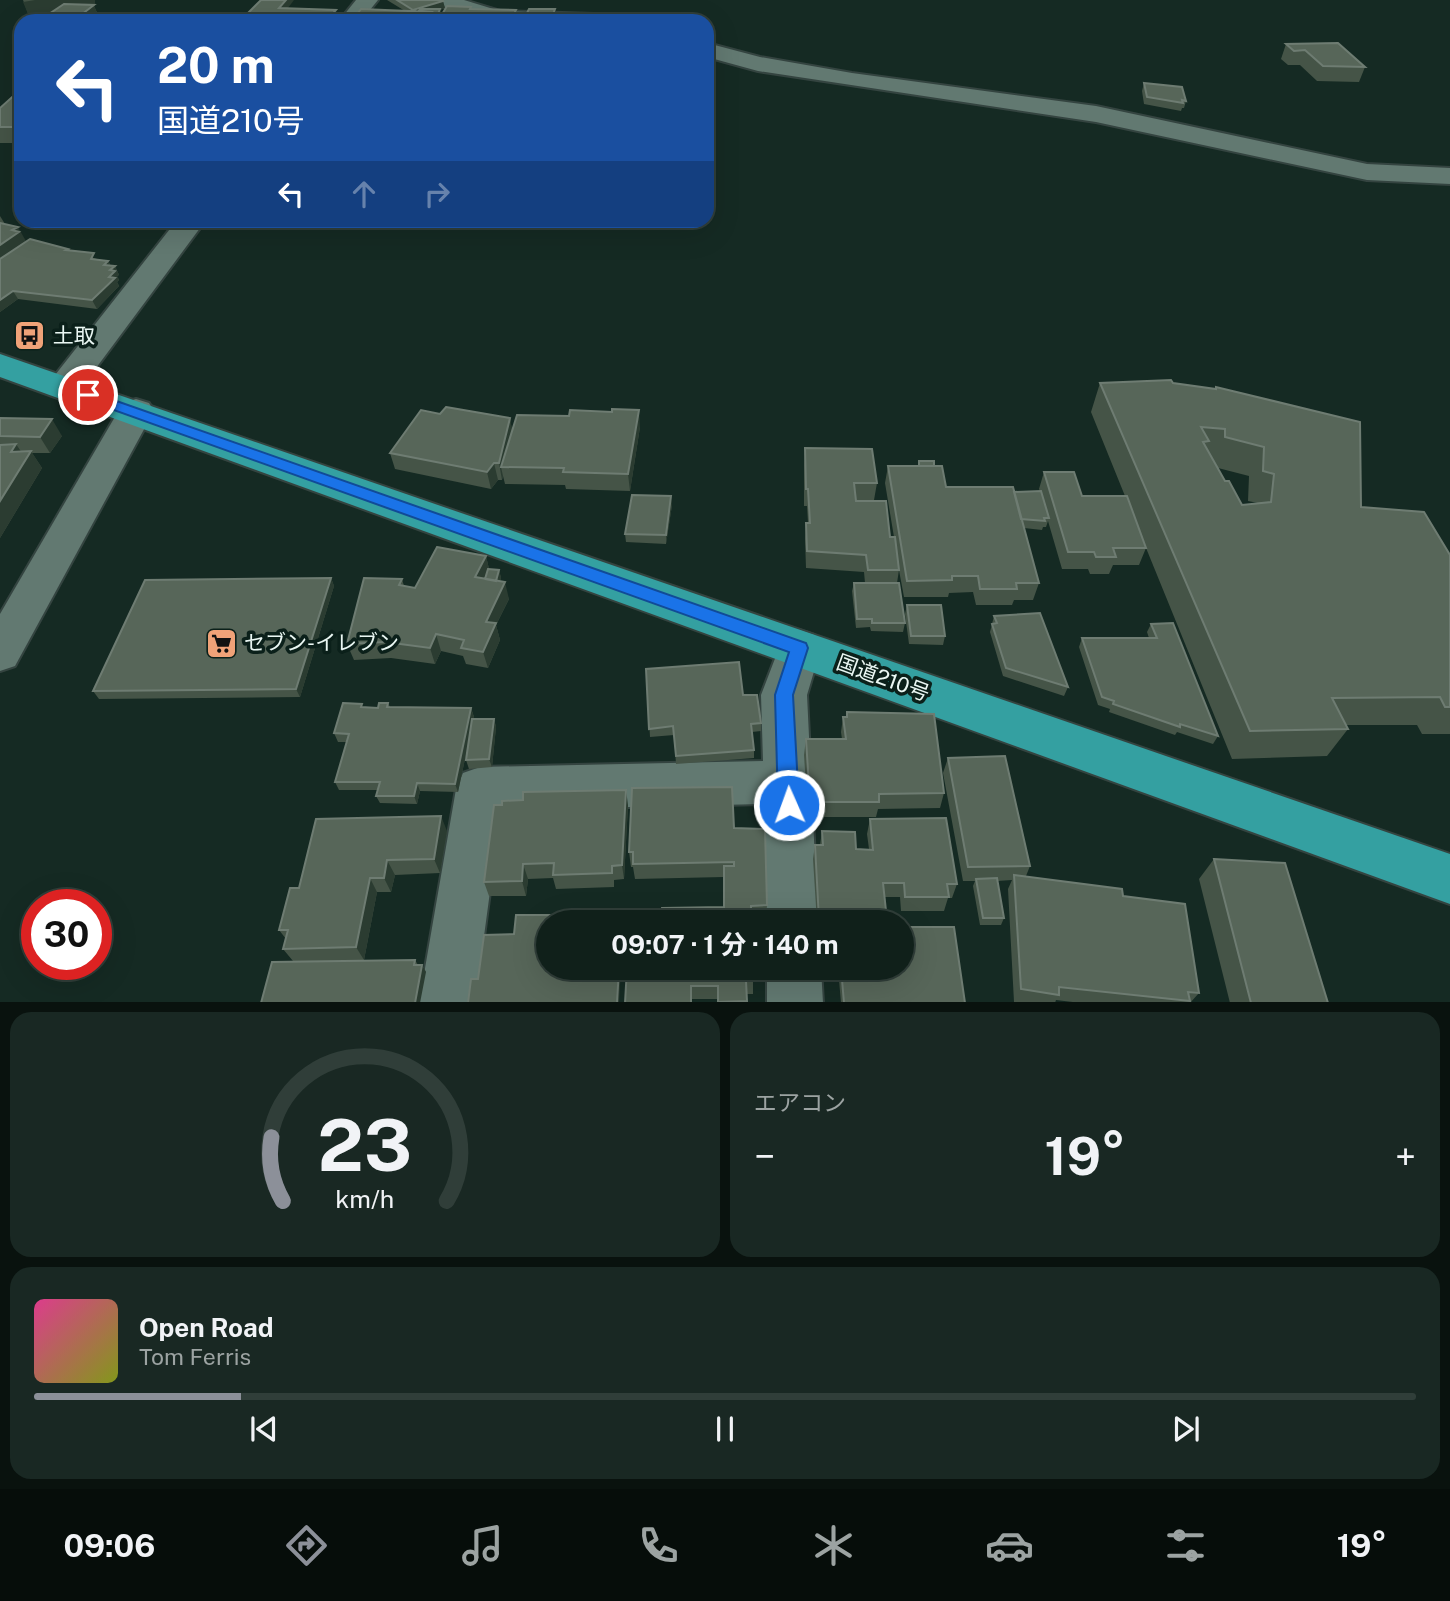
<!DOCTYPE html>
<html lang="ja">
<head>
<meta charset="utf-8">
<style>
	body { margin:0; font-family:"Public Sans","Noto Sans JP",sans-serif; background:#192823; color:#f1f3f6; height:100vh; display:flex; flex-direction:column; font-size:26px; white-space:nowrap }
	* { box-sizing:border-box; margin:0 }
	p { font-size:23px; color:#9ca3a2 }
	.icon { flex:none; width:38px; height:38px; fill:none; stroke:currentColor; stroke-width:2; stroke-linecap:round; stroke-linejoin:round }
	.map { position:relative; height:1002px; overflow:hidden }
	.sheet { display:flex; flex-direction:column; gap:10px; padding:10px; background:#09120e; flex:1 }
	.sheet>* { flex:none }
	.hud { position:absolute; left:14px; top:14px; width:700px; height:214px; border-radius:21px; box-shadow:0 7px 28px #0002,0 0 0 2px #303e39; background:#1a4fa0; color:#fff; overflow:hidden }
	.speed { position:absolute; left:21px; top:889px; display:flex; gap:14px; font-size:35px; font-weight:700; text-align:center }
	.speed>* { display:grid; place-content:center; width:91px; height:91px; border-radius:50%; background:#10201a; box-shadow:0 7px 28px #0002,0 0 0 2px #303e39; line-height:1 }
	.speed .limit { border:10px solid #d22; background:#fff; color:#111 }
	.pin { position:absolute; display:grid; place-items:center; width:60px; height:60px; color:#fff; margin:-30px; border:4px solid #fff; border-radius:50%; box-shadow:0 2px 7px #0007 }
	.me { position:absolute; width:77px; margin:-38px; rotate:358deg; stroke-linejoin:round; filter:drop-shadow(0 0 5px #0008) }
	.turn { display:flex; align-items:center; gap:24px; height:147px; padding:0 28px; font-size:32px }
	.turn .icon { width:91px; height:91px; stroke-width:2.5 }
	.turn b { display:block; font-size:49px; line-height:60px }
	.lanes { display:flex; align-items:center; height:66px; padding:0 28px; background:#0003; justify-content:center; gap:35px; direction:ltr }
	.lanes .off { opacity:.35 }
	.big { font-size:52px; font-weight:700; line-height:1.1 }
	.sheet .card { flex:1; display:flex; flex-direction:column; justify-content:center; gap:10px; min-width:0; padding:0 24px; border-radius:21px; background:#192823 }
	.sheet .dial { align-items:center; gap:0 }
	.dial svg { height:182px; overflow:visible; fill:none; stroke:#303e39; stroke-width:7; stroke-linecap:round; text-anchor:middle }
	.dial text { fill:#f1f3f6; stroke:none }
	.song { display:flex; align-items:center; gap:21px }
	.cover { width:84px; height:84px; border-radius:10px; background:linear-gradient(135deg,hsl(330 70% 55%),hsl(70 70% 35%)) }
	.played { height:7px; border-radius:4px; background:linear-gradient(90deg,#8c9099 15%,#303e39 15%) }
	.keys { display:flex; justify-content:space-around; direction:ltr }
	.heat { display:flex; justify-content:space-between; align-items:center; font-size:38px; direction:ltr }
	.sheet .tiles { flex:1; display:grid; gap:10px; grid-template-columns:1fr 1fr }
	.card:last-child { grid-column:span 2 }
	.trip { position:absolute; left:536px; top:910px; width:378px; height:70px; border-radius:35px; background:#10201a; box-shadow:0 7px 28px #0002,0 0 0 2px #303e39; font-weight:700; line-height:70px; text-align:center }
	.menu { display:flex; height:112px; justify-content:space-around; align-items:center; background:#060d0a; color:#9ca3a2 }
	.menu .icon { width:49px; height:49px }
	.menu .active { color:#8c9099 }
	.menu b { font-size:32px; color:#f1f3f6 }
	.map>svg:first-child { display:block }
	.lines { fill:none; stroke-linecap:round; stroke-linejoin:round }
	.minor-casing { stroke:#344440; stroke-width:4 }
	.tertiary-casing { stroke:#344440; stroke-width:4 }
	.trunk-casing { stroke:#344440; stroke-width:4 }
	.minor { fill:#627971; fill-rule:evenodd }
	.tertiary { fill:#627971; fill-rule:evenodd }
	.trunk { fill:#34a0a1; fill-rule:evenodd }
	.wall { fill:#455447; fill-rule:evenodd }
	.shaded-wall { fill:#2b3c31 }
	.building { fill:#576659; stroke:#6e7c72; stroke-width:2; fill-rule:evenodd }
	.route { fill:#1a73e8; stroke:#114b97; stroke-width:2 }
	.labels { text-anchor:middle; stroke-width:7; stroke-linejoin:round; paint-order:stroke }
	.poi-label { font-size:21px; fill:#eaf7f3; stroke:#0b201a; text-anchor:start }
	.street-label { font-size:21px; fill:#eaf7f3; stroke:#0b201a }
</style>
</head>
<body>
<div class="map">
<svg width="1450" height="1003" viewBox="0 0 1450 1003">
	<rect width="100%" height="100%" fill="#152a23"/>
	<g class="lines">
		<defs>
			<path id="minor" d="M356,0h22l-17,21h-22z
				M437,0h27l36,11 94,3 8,2 3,5c-37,0 -146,10 -168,-21z
				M707,43l53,14 92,16 244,33 271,58 83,4v16l-83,-4 -271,-58 -338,-51 -51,-14z
				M177,220h29l-130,175 -12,3 -12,-3 -5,-8 5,-8z
				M799,630l15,5 7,13 -14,47 11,227h-52l-3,-118 -262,6 -26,193h-56l37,-214 7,-16 17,-6 283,-6 -2,-66 23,-60z
				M767,968h54l2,35h-56z"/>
			<path id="tertiary" d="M136,399l13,4 5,8 -139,255 -15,5v-57l123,-211z"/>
			<path id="trunk" d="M0,354l1450,500v50l-1450,-527z"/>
		</defs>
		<use href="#minor" class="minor-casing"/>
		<use href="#tertiary" class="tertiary-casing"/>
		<use href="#trunk" class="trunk-casing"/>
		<use href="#minor" class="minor"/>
		<use href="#tertiary" class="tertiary"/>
		<use href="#trunk" class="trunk"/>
	</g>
	<path class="wall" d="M23,0h72v5l-1,1 6,13 -2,2h-50l-2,-5 5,-4 -22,4z
		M387,0h55l3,8 -5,2 1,5 30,-6 47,12h-166l53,-10z
		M555,9l1,12h-33z
		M1286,44l79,23 -6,15 -42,-1 -17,-16h-12l-7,-6z
		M1144,83l42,18 -2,7h-2l-1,3 -37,-7 -2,-13z
		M21,90v53h-21v-35z
		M0,216l5,8 21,18 42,7 1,1 28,9 11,2 3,5h4l4,9 -2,1 2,4 -2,2 2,4 -22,23 -79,-10 -18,13z
		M1100,383h73l43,6v-2l145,120 89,48v179h-28l-5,-9h-71l2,4 -21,27 -95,3 -88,-216 2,5 -7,17h-26l-4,9h-19l-2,-5h-26l-14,-48 -2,6h-3l-1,3 -18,-2 15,55 -6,17h-19l-2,5h-36l-3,-13 -24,1 -1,4h-44l-6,-32 1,5 -2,13 8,40 -2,9 -32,-1 -1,-4 -14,1 -4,-37 2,-8h11l-1,-11 -58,-4 -1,-29 1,-16h2l-1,-17h-3v-41l1,-17 72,35 -3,17h-19l35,37h4l-9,-54 3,-17h30l1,-5 15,5 12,21 68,5 26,-1 -1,-2 5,-17 38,24h43l-34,-84zM1218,468l31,8 -1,25 10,2 -16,2 -17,-24z
		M440,414l70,4 2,13 128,-4 -10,64 -64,-2 -1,-4 -60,-1 -2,-8 -1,4h-4l-7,9 -96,-20 -5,-16z
		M0,418l62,18 -12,17h-18l10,15 -42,70z
		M672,505l-6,39 -40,-2 -1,-8z
		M486,556l3,13 10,1 2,8 -1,3 9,18 -13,26 4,15 -12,28 -22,-4 -3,-8 -22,-5 -6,13 -44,-6 -37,2 -7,-16 55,-65 2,7 11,2z
		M331,578l3,8 -34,111 -201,2 -6,-8z
		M907,605l38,31 -2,9 -34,-1 -4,-30z
		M994,616l74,71 -4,9 -61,-20 -13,-44z
		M1151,624l67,112 -5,8 -36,-12 -2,3 -66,-23 1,-3 -12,-4 -19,-58 3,-9h67l-2,-6z
		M646,669l97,26 18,28v8l-9,1 2,18v8l-78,6 -2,-29 -24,2z
		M388,703l2,4 81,1 3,9 -1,2h21l2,8 -4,40 -23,2 -3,-9 4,-25 -12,57 -38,-1 -3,13 -37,-1 -4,-7 2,-6h-39l-4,-8 12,-40h-9l-4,-9 30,-25h14z
		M847,712l97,81 -4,15 -62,1 -2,8h-68l-4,-62 2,-16h36l-1,-7 2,-15h3z
		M948,758l82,108 -4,10 97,20 76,97 -9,10h-109l-25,-3 -1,3 -41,-1 -6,-113 4,-9 -15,1 7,37 -3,7h-21l-7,-39 2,-5h-12l-20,-108z
		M628,805l-4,74 -10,1v7l-58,2 -3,-11 -25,1 -2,17h-37l-5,-14z
		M870,819l87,65 -5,14h-4l-4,13h-43l-1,-14h-15l2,25h-70l-4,-63 2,-14h5l2,-14 34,18h13l-2,-15z
		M734,828l33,77 -1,14 -15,1 -90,-8 63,-5v-30l-89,2 -2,-12h-2l-2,-15z
		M447,831l-7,42 -45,2 -4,17h-14l-13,68h51l3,5h4l4,7 -133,-11 -10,-12 3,-10 -7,-9 20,-42z
		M1214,859l114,144h-98l-31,-124z
		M627,968l126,13v13h-7l1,9h-29v-4h-26v4h-67z
		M838,968h63l64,35h-124z"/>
	<path class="shaded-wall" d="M35,0h60v5l-1,1 6,13 -2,2h-20l-1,-3 17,-12 -65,10 -6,-14z
		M286,0h8l-12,16 -3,-8z
		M443,1l2,7 -5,2 2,6 -3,5 -1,-7 2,-4 -26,7 -1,-7z
		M555,9l1,12h-5v-2z
		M336,10l1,7 -3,4h-8z
		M516,10l2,11h-6v-3z
		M432,12l2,9h-8z
		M21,121v20l-7,-14z
		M18,227l9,16 -27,24v-22l12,-15z
		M108,261l4,8 3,-3 4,9 -2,1 2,4 -2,2 2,4 -22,23 -5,-9 12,-35z
		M13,291l5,8 -18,13v-12z
		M639,410l1,17 -10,64 -2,-17z
		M510,418l3,17 -12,32 2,9 -1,4 -3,-17z
		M52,419l10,17 -12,17 -10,-16z
		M16,444l10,15 5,-8 11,17 -42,70v-37l11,-49z
		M494,463l4,17 -7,9 -4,-17z
		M671,496l1,9 -6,39v-9z
		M486,556l4,17 -11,20 -4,-16z
		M499,570l2,8 -4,12 -2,-8z
		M331,578l3,8 -34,111 -4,-8z
		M505,582l4,17 -13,26 4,15 -12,28 -5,-16 3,-30z
		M436,634l5,17 -6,13 -5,-16z
		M471,708l3,9 -16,75 -3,-8z
		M494,719l2,8 -4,40 -3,-8z
		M417,783l3,8 -3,13 -3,-8z
		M626,790l2,15 -4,74 -2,-14z
		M441,816l6,15 -7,42 -6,-14z
		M387,860l8,15 -4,17 -7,-14z
		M523,864l5,15 -2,17 -4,-15z
		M370,878l7,14 -13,68 -8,-13z
		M422,965l4,7 -6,31h-5z
		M619,968h2l-2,35h-2z"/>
	<path class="building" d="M261,0h25l-7,8 57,2 -10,11h-86z
		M397,0h45l1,1 -30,9z
		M64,4l30,1 -17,13 -31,-2z
		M447,6l24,1 -1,2 46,1 -4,8h5l-2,3h-77z
		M361,9l71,3 -6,9h-74z
		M420,9h20l-2,5h-6v-2l-13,-1z
		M529,9h26l-4,10 -28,2z
		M581,16l21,2 -1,3h-22z
		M1338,43l27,24 -42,-1 -18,-16 -11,1 -8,-7z
		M1144,83l38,4 4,14 -4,-1 1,3 -36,-6z
		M20,90h1v31l-7,6h-14v-19z
		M0,223l18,4 -6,3 7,2 -19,13z
		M30,239l38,10 -2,1 28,3 -3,6 17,2 -4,4 11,1 -5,4 5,1 -6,6 6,1 -23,22 -79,-9 -13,9v-41z
		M1171,380l2,3 43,6v-2l144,35 1,85 63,5 26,43v152h-5l-5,-10 -108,1 16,31 -98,2 -150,-348zM1201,427l24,2v8l39,10 -1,24 11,3 -3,28 -29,3 -13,-24h-4l-22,-39 6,-1z
		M446,407l64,11 -11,45h-5l-7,9 -97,-19 31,-43 19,4z
		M612,409l27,1 -11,64 -65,-2 1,-4 -63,-1 16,-52 52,1 1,-6 42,2z
		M0,418l52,1 -12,18 -40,-1z
		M16,444l-5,8 20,-1 -31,50v-56z
		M805,448l67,1 5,34h-23l2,18h30l4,36h5l4,33h-31l-2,-15 -59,-4 -1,-28h4l-2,-34h-2z
		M919,461h15v5h-15z
		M888,466h54l4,21h67l26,96h-23l1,6h-37l-2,-13h-26v4l-45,1z
		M1044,472h30l8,24h45l19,52h-33l3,9h-20l-2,-5h-26z
		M1041,491l8,27h-5l1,3 -24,-2 -7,-27z
		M632,495l39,1 -5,39 -41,-1z
		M437,547l49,9 -11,21 30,5 -19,40 10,1 -13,29 -22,-4 3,-8 -28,-6 -6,14 -45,-6 -38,2 17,-66 38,1 -3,6 16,3z
		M488,569l11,1 -3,11 -11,-2z
		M331,578l-35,111 -203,2 52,-111z
		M854,583h45l6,40h-33v-4h-15z
		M907,605h34l4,31h-34z
		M1040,613l28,74 -62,-19 -14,-44 5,-1 -3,-7z
		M1173,623l45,113 -38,-12v3l-67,-23 1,-3 -12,-4 -20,-59h75l-6,-14z
		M739,662l4,33h14l4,28 -10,1 3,26 -78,6 -3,-30 -24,3 -3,-60z
		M343,703l19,1 -1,3 17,1 1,-5h9l-1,4 84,1 -16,76 -38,-1 -3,13h-38l4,-14h-45l14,-48 -15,-1z
		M847,712l87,2 10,79 -65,1v8h-69l-4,-63h40l-3,-22h4z
		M472,719h22l-5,40 -23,1z
		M1005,756l25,110 -62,1 -20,-109z
		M732,787l2,41 31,1 2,76 -16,1v16h-122l1,-10h31l1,-4 62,-1v-41h10v-4l-101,2v-12h-4l3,-64z
		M626,790l-4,75 -10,1v7l-59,2 1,-12 -31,1 -1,17 -38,1 10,-77h8v-4l21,-1v-8z
		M441,816l-7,43 -47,1 -3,18h-14l-14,69 -73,2 5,-19h-9l11,-42h9l17,-69z
		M946,818l11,66h-10l2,13h-44l-1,-14h-21l4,37h-68l-4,-75h8l-1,-14 33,1 1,17 17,1 -3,-31z
		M1214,859l71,4 43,140h-77z
		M1014,875l108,14 1,7 62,8 14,89 -11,-1 2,9 -131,-14v8l-38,-6z
		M997,878l7,40h-21l-7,-39z
		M516,915h106v7h-74v46h71l-2,35h-149l3,-24h7l6,-44 30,-1z
		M901,927h53l11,76h-121l-3,-35h60z
		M415,960l-1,5h8l-7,38h-154l11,-41z
		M627,968h126v13h-7l1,20 -29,1v-16h-27v17h-66z"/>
	<path class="route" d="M88,391l718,252 2,5 -15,47 6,110 -3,7 -7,3 -8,-3 -3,-7 -3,-110 14,-43 -706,-253 -2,-4 2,-3z"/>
	<defs>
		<symbol id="bus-square" viewBox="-11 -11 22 22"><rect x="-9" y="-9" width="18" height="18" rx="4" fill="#f0a278" stroke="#0b201a"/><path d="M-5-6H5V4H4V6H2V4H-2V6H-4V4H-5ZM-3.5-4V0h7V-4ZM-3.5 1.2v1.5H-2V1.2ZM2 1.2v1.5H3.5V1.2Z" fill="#111"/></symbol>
		<symbol id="supermarket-square" viewBox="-11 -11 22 22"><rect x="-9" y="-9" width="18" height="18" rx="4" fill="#f0a278" stroke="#0b201a"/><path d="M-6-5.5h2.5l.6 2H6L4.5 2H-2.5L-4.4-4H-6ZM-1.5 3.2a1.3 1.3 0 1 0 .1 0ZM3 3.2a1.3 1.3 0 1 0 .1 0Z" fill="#111"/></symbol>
	</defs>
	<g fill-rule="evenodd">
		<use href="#bus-square" x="12" y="318" width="35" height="35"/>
		<use href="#supermarket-square" x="204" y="626" width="35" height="35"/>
	</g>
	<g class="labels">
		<g class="poi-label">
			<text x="53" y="343">土取</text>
			<text x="244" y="650">セブン-イレブン</text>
		</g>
		<g class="street-label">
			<text transform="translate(883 678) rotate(20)" y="7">国道210号</text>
		</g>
	</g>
</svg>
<div class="speed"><div class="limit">30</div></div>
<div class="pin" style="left:88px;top:395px;background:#d93025"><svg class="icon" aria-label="arrive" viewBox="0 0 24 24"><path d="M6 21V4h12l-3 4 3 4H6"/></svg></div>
<svg class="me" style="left:789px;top:805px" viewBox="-20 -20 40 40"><circle r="17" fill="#1a73e8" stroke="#fff" stroke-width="3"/><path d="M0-11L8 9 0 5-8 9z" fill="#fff"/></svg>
<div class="trip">09:07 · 1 分 · 140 m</div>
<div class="hud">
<div class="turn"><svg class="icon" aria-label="left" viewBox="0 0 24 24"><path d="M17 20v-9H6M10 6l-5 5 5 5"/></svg><div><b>20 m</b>国道210号</div></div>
<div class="lanes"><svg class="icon" aria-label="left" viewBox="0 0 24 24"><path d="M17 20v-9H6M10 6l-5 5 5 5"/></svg><svg class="icon off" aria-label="ahead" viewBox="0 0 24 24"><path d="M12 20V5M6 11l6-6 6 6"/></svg><svg class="icon off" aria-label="right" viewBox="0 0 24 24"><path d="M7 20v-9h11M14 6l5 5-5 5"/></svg></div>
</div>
</div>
<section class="sheet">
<div class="tiles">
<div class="card dial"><svg viewBox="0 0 100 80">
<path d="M14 69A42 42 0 1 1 86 69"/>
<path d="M14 69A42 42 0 0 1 9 41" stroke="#8c9099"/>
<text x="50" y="56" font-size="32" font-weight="700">23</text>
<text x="50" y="72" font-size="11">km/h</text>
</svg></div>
<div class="card"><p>エアコン</p>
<div class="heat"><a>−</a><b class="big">19°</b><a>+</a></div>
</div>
<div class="card">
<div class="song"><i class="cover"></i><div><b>Open Road</b><p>Tom Ferris</p></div></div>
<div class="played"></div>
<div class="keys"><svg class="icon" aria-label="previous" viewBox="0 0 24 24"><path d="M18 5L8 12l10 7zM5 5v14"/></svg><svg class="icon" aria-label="pause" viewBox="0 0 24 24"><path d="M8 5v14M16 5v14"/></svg><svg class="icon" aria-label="next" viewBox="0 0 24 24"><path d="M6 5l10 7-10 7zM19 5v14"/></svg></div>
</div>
</div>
</section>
<nav class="menu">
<b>09:06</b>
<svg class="icon active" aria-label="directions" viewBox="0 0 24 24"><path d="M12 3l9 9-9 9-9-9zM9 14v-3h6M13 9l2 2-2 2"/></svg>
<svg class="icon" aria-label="music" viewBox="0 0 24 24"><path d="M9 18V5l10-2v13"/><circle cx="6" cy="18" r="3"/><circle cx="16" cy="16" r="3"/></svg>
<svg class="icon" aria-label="phone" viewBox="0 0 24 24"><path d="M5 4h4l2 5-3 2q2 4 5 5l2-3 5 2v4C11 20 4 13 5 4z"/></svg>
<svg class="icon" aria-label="climate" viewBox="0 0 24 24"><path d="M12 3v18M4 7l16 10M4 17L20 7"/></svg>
<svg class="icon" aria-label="car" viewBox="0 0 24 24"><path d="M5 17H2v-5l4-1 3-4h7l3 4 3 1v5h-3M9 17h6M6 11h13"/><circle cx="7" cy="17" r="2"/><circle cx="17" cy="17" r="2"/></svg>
<svg class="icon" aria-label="filters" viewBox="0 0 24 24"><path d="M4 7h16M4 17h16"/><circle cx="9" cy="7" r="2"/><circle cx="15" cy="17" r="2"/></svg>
<b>19°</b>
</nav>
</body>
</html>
